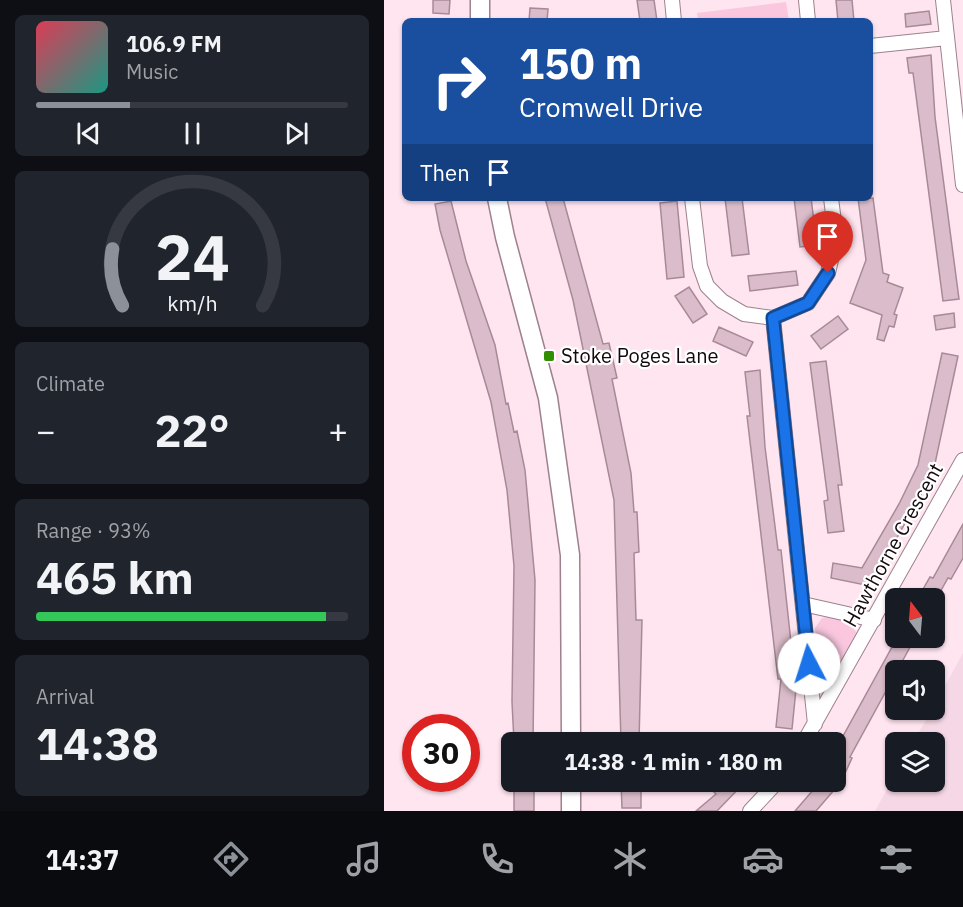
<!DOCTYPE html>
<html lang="en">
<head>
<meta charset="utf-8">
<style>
	body { margin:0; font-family:"IBM Plex Sans",sans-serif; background:#20242c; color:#f1f3f6; height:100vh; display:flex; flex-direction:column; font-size:22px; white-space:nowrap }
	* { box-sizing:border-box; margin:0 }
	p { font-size:20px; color:#9ea1a6 }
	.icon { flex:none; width:33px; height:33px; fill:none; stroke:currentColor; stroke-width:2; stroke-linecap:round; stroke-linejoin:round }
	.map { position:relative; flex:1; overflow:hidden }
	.side { display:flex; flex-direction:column; gap:15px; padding:15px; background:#0d0f14; width:384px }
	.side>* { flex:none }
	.top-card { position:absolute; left:18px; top:18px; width:471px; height:183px; border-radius:9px; box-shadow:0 2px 4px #0004; background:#1a4fa0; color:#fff; overflow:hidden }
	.needle { width:39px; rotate:344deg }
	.controls { position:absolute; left:501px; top:588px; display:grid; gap:12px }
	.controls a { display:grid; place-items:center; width:60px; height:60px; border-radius:9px; background:#171b24; box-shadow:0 2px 4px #0004; font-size:30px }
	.speed { position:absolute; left:18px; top:714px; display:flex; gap:12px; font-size:30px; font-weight:700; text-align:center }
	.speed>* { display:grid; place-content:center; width:78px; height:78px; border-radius:50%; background:#171b24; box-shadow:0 2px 4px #0004; line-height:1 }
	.speed .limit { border:9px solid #d22; background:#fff; color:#111 }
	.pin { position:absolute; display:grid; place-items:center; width:51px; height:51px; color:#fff; margin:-62px -26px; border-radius:50% 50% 50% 0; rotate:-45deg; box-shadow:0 0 6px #0007 }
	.pin .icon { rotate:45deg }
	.me { position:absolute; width:66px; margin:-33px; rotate:355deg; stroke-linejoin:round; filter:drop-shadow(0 0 4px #0008) }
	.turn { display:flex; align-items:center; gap:21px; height:126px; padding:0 18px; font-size:27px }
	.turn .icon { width:78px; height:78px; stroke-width:2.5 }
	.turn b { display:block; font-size:42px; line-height:51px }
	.then { display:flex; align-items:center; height:57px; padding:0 18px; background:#0003; gap:12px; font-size:22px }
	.big { font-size:45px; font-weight:700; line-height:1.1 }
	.side .tile { flex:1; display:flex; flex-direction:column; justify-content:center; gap:9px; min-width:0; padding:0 21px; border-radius:9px; background:#20242c }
	.side .dial { align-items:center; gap:0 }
	.dial svg { height:156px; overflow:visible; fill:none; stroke:#363941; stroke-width:7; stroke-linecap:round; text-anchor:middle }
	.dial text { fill:#f1f3f6; stroke:none }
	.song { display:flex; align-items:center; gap:18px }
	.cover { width:72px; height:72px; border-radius:9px; background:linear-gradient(135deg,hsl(350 70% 55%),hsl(170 70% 35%)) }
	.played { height:6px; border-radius:3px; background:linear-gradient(90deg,#8c9099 30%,#363941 30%) }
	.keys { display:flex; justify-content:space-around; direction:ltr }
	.heat { display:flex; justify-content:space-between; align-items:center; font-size:33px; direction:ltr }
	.charge { height:9px; border-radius:4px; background:linear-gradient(90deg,#34c759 93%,#363941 0) }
	.trip { position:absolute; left:117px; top:732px; width:345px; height:60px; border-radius:9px; background:#171b24; box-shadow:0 2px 4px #0004; font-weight:700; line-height:60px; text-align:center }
	.tab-bar { display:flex; height:96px; justify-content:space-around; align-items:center; background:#090b0e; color:#9ea1a6 }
	.tab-bar .icon { width:42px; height:42px }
	.tab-bar .active { color:#8c9099 }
	.tab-bar b { font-size:27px; color:#f1f3f6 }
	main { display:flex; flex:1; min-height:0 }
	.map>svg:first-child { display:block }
	.built { fill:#f6d7e5 }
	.green { fill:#fac7df }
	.building { fill:#dbbcca; stroke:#a88a97; stroke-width:1.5 }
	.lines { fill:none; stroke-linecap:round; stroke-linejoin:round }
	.street-casing { stroke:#9e818e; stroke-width:16 }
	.secondary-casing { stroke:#9e818e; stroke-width:21 }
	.street { stroke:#fff; stroke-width:14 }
	.secondary { stroke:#fff; stroke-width:18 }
	.route-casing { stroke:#114b97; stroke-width:15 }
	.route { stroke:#1a73e8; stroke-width:10 }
	.poi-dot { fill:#318e00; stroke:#fff; stroke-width:2 }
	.labels { text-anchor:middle; stroke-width:4.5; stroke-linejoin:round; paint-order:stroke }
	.poi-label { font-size:20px; fill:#13090d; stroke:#fff; text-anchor:start }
	.street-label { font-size:20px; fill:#13090d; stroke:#fff }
</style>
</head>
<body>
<main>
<section class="side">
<div class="tile">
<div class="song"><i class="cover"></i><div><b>106.9 FM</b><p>Music</p></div></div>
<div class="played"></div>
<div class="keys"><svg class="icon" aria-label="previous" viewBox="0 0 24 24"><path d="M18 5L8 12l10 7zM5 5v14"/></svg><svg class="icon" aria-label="pause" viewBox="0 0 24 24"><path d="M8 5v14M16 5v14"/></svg><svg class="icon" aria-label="next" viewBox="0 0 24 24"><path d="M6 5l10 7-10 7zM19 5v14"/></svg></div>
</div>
<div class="tile dial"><svg viewBox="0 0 100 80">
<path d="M14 69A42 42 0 1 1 86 69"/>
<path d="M14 69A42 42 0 0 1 9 40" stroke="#8c9099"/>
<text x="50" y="56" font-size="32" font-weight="700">24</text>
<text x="50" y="72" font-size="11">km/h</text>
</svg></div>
<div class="tile"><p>Climate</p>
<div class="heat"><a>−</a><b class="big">22°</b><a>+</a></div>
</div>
<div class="tile"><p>Range · 93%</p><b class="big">465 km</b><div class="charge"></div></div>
<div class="tile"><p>Arrival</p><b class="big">14:38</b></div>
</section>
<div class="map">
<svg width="579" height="811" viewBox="0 0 579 811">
	<rect width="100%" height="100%" fill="#ffe5f0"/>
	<path class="built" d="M579,653v158h-88l20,-36 1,7h38v-40h-21l19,-32h2l1,-6z"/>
	<path class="green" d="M402,2l3,19h-91l-1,-8z
		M452,615l11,4 10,14 -3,12 -23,43 -5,1 -5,-5 -6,-56 7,-10z"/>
	<path class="building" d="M49,0h17l-1,14 -16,-1z
		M253,0h17l3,21h-17z
		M452,0h16l2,21h-16z
		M146,8l18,1 -1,12h-18z
		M545,11l2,13 -25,3 -1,-13z
		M547,55l4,62 24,182 -16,2 -30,-228h-4l-2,-15z
		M161,198h18l40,146 6,-1 8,35 -5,1 19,94 3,39h3l2,40 -5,1 2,67h6l-3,122h-18l-7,-242 -41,-200z
		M341,198h17l7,56 -17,2z
		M410,198h17l6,47 -17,2z
		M474,198h15l10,75 6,2 -2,7 16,6 -9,26 3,1 -3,12 -5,-1 -5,15 -7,-2 5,-24 -32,-12 16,-43z
		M67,201l15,60 29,84 11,59 2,-1 6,29 3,-1 8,39 10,110 -2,162h-19l-2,-40 2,-136 -7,-76 -16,-88 -51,-172 -5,-26z
		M293,201l7,76 -17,2 -7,-76z
		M412,271l2,14 -48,6 -2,-15z
		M305,287l18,27 -14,9 -18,-27z
		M570,313l1,14 -19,3 -2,-14z
		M454,316l10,13 -27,20 -10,-13z
		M335,327l34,15 -7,14 -33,-15z
		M558,353l16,3 -25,117 -63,113 -39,-8 2,-15 29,5 37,-64 19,-39z
		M442,361l16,124h-4l6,46 -16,2 -4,-32 4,-1 -18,-137z
		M376,370l5,77 13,103h3l15,139 -4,40 -16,-2 5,-48h-3l-31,-263h3l-5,-44z
		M579,524v34l-12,21 -3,-1 -14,25v-5h-16l12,-21 3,1z
		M513,638h18l-65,119 2,1 -11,24 -25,29h-21l25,-29h16v-27l8,-16 -2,-1z
		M130,782h20v29h-20z
		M237,782h20v26h-19z
		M339,782h22l-28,29h-21l20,-17 -3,-3z"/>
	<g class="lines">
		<defs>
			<path id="street" d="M288,0l2,21
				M422,0l2,21
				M559,0l20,185
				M486,46l77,-8
				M308,198l8,68 7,20 15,15 22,13 29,4 35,-15 20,-30 8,-35 -5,-40
				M389,318l42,406
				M419,604l71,16
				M420,742l159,-282
				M366,811l27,-29"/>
			<path id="secondary" d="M96,0v21
				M113,198l8,39 43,161 22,157 1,187
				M187,782v29"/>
		</defs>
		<use href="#street" class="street-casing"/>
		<use href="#secondary" class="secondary-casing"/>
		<use href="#street" class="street"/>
		<use href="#secondary" class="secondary"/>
	</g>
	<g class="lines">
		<defs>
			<path id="route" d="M425,664l-36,-346 35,-15 20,-30"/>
		</defs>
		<use href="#route" class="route-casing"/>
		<use href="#route" class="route"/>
	</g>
	<rect class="poi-dot" x="159" y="350" width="12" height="12" rx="3"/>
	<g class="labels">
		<g class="poi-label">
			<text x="177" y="363">Stoke Poges Lane</text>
		</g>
		<g class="street-label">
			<text transform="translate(509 545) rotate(-61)" y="7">Hawthorne Crescent</text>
		</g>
	</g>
</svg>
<div class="controls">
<a><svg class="needle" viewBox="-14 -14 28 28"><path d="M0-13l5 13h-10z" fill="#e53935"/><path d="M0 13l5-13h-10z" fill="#9ea1a6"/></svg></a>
<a><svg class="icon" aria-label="sound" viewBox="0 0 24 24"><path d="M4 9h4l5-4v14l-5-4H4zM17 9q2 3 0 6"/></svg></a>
<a><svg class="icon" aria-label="layers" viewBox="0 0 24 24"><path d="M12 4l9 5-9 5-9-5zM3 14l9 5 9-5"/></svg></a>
</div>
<div class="speed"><div class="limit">30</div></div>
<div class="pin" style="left:444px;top:273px;background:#d93025"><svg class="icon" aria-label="arrive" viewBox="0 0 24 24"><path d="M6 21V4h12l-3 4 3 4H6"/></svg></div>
<svg class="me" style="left:425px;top:664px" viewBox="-20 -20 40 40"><circle r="19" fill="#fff"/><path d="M0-13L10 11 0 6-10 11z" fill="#1a73e8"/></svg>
<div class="trip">14:38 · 1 min · 180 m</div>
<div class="top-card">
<div class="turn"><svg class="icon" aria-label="right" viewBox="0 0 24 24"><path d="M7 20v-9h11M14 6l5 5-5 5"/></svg><div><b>150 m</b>Cromwell Drive</div></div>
<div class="then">Then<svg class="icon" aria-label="arrive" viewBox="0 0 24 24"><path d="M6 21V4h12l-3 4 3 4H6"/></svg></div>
</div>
</div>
</main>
<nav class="tab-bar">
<b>14:37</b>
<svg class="icon active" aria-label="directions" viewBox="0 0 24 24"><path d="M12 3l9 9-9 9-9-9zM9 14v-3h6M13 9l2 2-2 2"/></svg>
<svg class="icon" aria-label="music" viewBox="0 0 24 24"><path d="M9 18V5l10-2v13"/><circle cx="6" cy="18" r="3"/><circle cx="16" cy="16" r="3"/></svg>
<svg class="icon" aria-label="phone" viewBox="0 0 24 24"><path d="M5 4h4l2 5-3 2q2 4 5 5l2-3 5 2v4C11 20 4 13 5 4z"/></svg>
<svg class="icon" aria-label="climate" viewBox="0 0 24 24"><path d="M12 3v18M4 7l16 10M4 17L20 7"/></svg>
<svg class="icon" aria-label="car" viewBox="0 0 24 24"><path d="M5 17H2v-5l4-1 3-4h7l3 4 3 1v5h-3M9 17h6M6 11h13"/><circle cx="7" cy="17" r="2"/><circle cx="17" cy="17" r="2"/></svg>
<svg class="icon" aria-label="filters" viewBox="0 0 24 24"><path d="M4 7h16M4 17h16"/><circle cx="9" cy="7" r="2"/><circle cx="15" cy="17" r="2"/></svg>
</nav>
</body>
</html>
